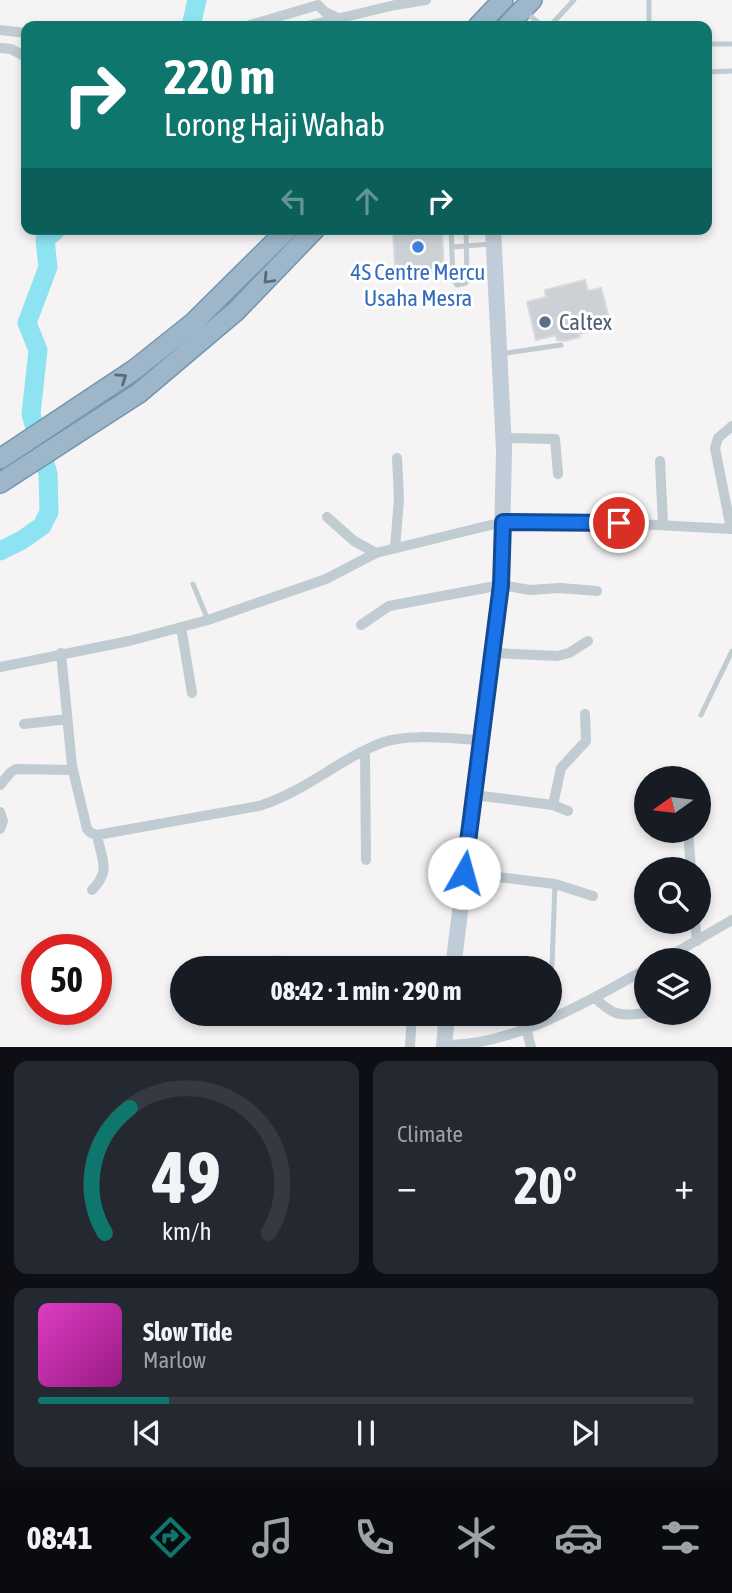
<!DOCTYPE html>
<html lang="en">
<head>
<meta charset="utf-8">
<style>
	body { margin:0; font-family:"Asap Condensed",sans-serif; background:#242831; color:#f1f3f6; height:100vh; display:flex; flex-direction:column; font-size:26px; white-space:nowrap }
	* { box-sizing:border-box; margin:0 }
	p { font-size:23px; color:#9ea1a6 }
	.icon { flex:none; width:38px; height:38px; fill:none; stroke:currentColor; stroke-width:2; stroke-linecap:round; stroke-linejoin:round }
	.map { position:relative; height:1047px; overflow:hidden }
	.side { display:flex; flex-direction:column; gap:14px; padding:14px; background:#0d0f14; flex:1 }
	.side>* { flex:none }
	.top-card { position:absolute; left:21px; top:21px; width:691px; height:214px; border-radius:14px; box-shadow:0 4px 10px #0003; background:#0f766e; color:#fff; overflow:hidden }
	.needle { width:46px; rotate:256deg }
	.buttons { position:absolute; left:634px; top:766px; display:grid; gap:14px }
	.buttons a { display:grid; place-items:center; width:77px; height:77px; border-radius:50%; background:#171b24; box-shadow:0 4px 10px #0003; font-size:35px }
	.speed { position:absolute; left:21px; top:934px; display:flex; gap:14px; font-size:35px; font-weight:700; text-align:center }
	.speed>* { display:grid; place-content:center; width:91px; height:91px; border-radius:50%; background:#171b24; box-shadow:0 4px 10px #0003; line-height:1 }
	.speed .limit { border:10px solid #d22; background:#fff; color:#111 }
	.pin { position:absolute; display:grid; place-items:center; width:60px; height:60px; color:#fff; margin:-30px; border:4px solid #fff; border-radius:50%; box-shadow:0 2px 7px #0007 }
	.me { position:absolute; width:77px; margin:-38px; rotate:7deg; stroke-linejoin:round; filter:drop-shadow(0 0 5px #0008) }
	.turn { display:flex; align-items:center; gap:24px; height:147px; padding:0 28px; font-size:32px }
	.turn .icon { width:91px; height:91px; stroke-width:2.5 }
	.turn b { display:block; font-size:49px; line-height:60px }
	.lanes { display:flex; align-items:center; height:66px; padding:0 28px; background:#0003; justify-content:center; gap:35px; direction:ltr }
	.lanes .off { opacity:.35 }
	.big { font-size:52px; font-weight:700; line-height:1.1 }
	.side .widget { flex:1; display:flex; flex-direction:column; justify-content:center; gap:10px; min-width:0; padding:0 24px; border-radius:14px; background:#242831 }
	.side .dial { align-items:center; gap:0 }
	.dial svg { height:182px; overflow:visible; fill:none; stroke:#363941; stroke-width:7; stroke-linecap:round; text-anchor:middle }
	.dial text { fill:#f1f3f6; stroke:none }
	.song { display:flex; align-items:center; gap:21px }
	.cover { width:84px; height:84px; border-radius:10px; background:linear-gradient(135deg,hsl(310 70% 55%),hsl(310 70% 35%)) }
	.played { height:7px; border-radius:4px; background:linear-gradient(90deg,#0f766e 20%,#363941 20%) }
	.keys { display:flex; justify-content:space-around; direction:ltr }
	.heat { display:flex; justify-content:space-between; align-items:center; font-size:38px; direction:ltr }
	.side .tiles { flex:1; display:grid; gap:14px; grid-template-columns:1fr 1fr }
	.widget:last-child { grid-column:span 2 }
	.trip { position:absolute; left:170px; top:956px; width:392px; height:70px; border-radius:35px; background:#171b24; box-shadow:0 4px 10px #0003; font-weight:700; line-height:70px; text-align:center }
	.dock { display:flex; height:112px; justify-content:space-around; align-items:center; background:#090b0e; color:#9ea1a6 }
	.dock .icon { width:49px; height:49px }
	.dock .selected { color:#0f766e }
	.dock b { font-size:32px; color:#f1f3f6 }
	.map>svg:first-child { display:block }
	.lines { fill:none; stroke-linecap:round; stroke-linejoin:round }
	.river { stroke:#8de3f1; stroke-width:19 }
	.building { fill:#cdd0d5; stroke:#d7d9de; stroke-width:2 }
	.trunk-casing { stroke:#7494af; stroke-width:22 }
	.service { stroke:#c0cbd2; stroke-width:5 }
	.minor { stroke:#c0cbd2; stroke-width:10 }
	.secondary { stroke:#c0ccd7; stroke-width:16 }
	.trunk { stroke:#9eb6ca; stroke-width:19 }
	.oneway { stroke:#5a6b77 }
	.route-casing { stroke:#114b97; stroke-width:18 }
	.route { stroke:#1a73e8; stroke-width:12 }
	.shop-dot { fill:#3f7fe0; stroke:#fff; stroke-width:2.5 }
	.service-dot { fill:#5c6f8a; stroke:#fff; stroke-width:2.5 }
	.labels { text-anchor:middle; stroke-width:6; stroke-linejoin:round; paint-order:stroke }
	.shop-label { font-size:23px; fill:#366cbe; stroke:#fff }
	.service-label { font-size:23px; fill:#4e5e75; stroke:#fff; text-anchor:start }
</style>
</head>
<body>
<div class="map">
<svg width="732" height="1047" viewBox="0 0 732 1047">
	<rect width="100%" height="100%" fill="#f5f3f3"/>
	<g class="lines">
		<path class="river" d="M191,26l6,-26
			M0,551l22,-11 20,-14 7,-14 -1,-38 -17,-60 7,-64 -11,-27 21,-56 -3,-27 12,-11"/>
	</g>
	<path class="building" d="M393,229h49l2,44 -45,2 -1,-11 -3,1z
		M585,280l3,11 13,-3 10,38 -32,8 1,3 -15,4 -8,-1 -1,-5 -20,5 -9,-38 19,-5 -1,-7z"/>
	<g class="lines">
		<defs>
			<path id="trunk" d="M478,26l25,-26
				M507,26l25,-26
				M0,459l134,-89 59,-47 95,-94
				M0,483l139,-90 97,-82 79,-82"/>
		</defs>
		<use href="#trunk" class="trunk-casing"/>
		<path class="service" d="M649,0v26
			M526,12l16,14
			M550,26l24,-26
			M707,44h25
			M707,72l25,-1
			M451,229l2,51 4,5 9,-2 1,-4 -1,-50
			M452,247l38,-3
			M500,354l61,-9
			M193,584l15,36
			M701,715l31,-64
			M274,958l141,7
			M550,1018l5,-134"/>
		<path class="minor" d="M247,26l71,-21 7,7 13,6
			M307,26l88,-21 31,-5
			M0,30l26,3
			M0,48l11,1 15,8
			M503,438l52,1 3,35
			M660,461l3,64
			M327,517l27,24 22,12
			M731,529l-16,-81 3,-10 14,-12
			M395,548l4,-49 -2,-41
			M361,625l28,-19 112,-21 29,5 30,-2 37,3
			M181,627l11,66
			M61,653l11,113 15,63 4,4 6,2 162,-29c46,-14 81,-48 125,-64 26,-9 69,-3 97,-2
			M492,653l65,3 12,-3 19,-12
			M0,667l129,-26 79,-21 118,-41 50,-26 127,-31 116,1 113,6
			M24,724l43,-5
			M365,752l1,108
			M0,785l11,-13 5,-3 57,1
			M474,795l79,10 15,6
			M553,805l8,-37 25,-27 -1,-27
			M0,812l3,9 -3,8
			M688,831l3,39
			M464,873l91,11 38,12
			M92,890c20,-20 9,-31 5,-55
			M695,922l2,19
			M661,961l71,-41
			M415,965l1,3
			M595,998c22,21 27,17 56,15
			M373,1013l39,3
			M526,1028l5,19
			M444,1045c66,2 146,-44 202,-76
			M410,1047l2,-34"/>
		<path class="secondary" d="M453,968l48,-383 3,-136 -11,-220
			M444,1047l3,-34"/>
		<use href="#trunk" class="trunk"/>
	</g>
	<defs><path id="oneway-chevron" d="M-2-3.5L2.5 0L-2 3.5" fill="none" stroke-width="1.6" stroke-linecap="round" stroke-linejoin="round" transform="scale(1.75)"/></defs>
	<g class="oneway">
		<use href="#oneway-chevron" transform="translate(268 279) rotate(134)"/>
		<use href="#oneway-chevron" transform="translate(122 378) rotate(-34)"/>
	</g>
	<g class="lines">
		<defs>
			<path id="route" d="M464,873l37,-288 2,-63 116,1"/>
		</defs>
		<use href="#route" class="route-casing"/>
		<use href="#route" class="route"/>
	</g>
	<circle class="shop-dot" cx="418" cy="247" r="7"/>
	<circle class="service-dot" cx="545" cy="322" r="7"/>
	<g class="labels">
		<g class="shop-label">
			<text x="418" y="280">4S Centre Mercu<tspan x="418" dy="26">Usaha Mesra</tspan></text>
		</g>
		<g class="service-label">
			<text x="559" y="330">Caltex</text>
		</g>
	</g>
</svg>
<div class="buttons">
<a><svg class="needle" viewBox="-14 -14 28 28"><path d="M0-13l5 13h-10z" fill="#e53935"/><path d="M0 13l5-13h-10z" fill="#9ea1a6"/></svg></a>
<a><svg class="icon" aria-label="search" viewBox="0 0 24 24"><circle cx="10" cy="10" r="6"/><path d="M15 15l6 6"/></svg></a>
<a><svg class="icon" aria-label="layers" viewBox="0 0 24 24"><path d="M12 4l9 5-9 5-9-5zM3 14l9 5 9-5"/></svg></a>
</div>
<div class="speed"><div class="limit">50</div></div>
<div class="pin" style="left:619px;top:523px;background:#d93025"><svg class="icon" aria-label="arrive" viewBox="0 0 24 24"><path d="M6 21V4h12l-3 4 3 4H6"/></svg></div>
<svg class="me" style="left:464px;top:873px" viewBox="-20 -20 40 40"><circle r="19" fill="#fff"/><path d="M0-13L10 11 0 6-10 11z" fill="#1a73e8"/></svg>
<div class="trip">08:42 · 1 min · 290 m</div>
<div class="top-card">
<div class="turn"><svg class="icon" aria-label="right" viewBox="0 0 24 24"><path d="M7 20v-9h11M14 6l5 5-5 5"/></svg><div><b>220 m</b>Lorong Haji Wahab</div></div>
<div class="lanes"><svg class="icon off" aria-label="left" viewBox="0 0 24 24"><path d="M17 20v-9H6M10 6l-5 5 5 5"/></svg><svg class="icon off" aria-label="ahead" viewBox="0 0 24 24"><path d="M12 20V5M6 11l6-6 6 6"/></svg><svg class="icon" aria-label="right" viewBox="0 0 24 24"><path d="M7 20v-9h11M14 6l5 5-5 5"/></svg></div>
</div>
</div>
<section class="side">
<div class="tiles">
<div class="widget dial"><svg viewBox="0 0 100 80">
<path d="M14 69A42 42 0 1 1 86 69"/>
<path d="M14 69A42 42 0 0 1 25 14" stroke="#0f766e"/>
<text x="50" y="56" font-size="32" font-weight="700">49</text>
<text x="50" y="72" font-size="11">km/h</text>
</svg></div>
<div class="widget"><p>Climate</p>
<div class="heat"><a>−</a><b class="big">20°</b><a>+</a></div>
</div>
<div class="widget">
<div class="song"><i class="cover"></i><div><b>Slow Tide</b><p>Marlow</p></div></div>
<div class="played"></div>
<div class="keys"><svg class="icon" aria-label="previous" viewBox="0 0 24 24"><path d="M18 5L8 12l10 7zM5 5v14"/></svg><svg class="icon" aria-label="pause" viewBox="0 0 24 24"><path d="M8 5v14M16 5v14"/></svg><svg class="icon" aria-label="next" viewBox="0 0 24 24"><path d="M6 5l10 7-10 7zM19 5v14"/></svg></div>
</div>
</div>
</section>
<nav class="dock">
<b>08:41</b>
<svg class="icon selected" aria-label="directions" viewBox="0 0 24 24"><path d="M12 3l9 9-9 9-9-9zM9 14v-3h6M13 9l2 2-2 2"/></svg>
<svg class="icon" aria-label="music" viewBox="0 0 24 24"><path d="M9 18V5l10-2v13"/><circle cx="6" cy="18" r="3"/><circle cx="16" cy="16" r="3"/></svg>
<svg class="icon" aria-label="phone" viewBox="0 0 24 24"><path d="M5 4h4l2 5-3 2q2 4 5 5l2-3 5 2v4C11 20 4 13 5 4z"/></svg>
<svg class="icon" aria-label="climate" viewBox="0 0 24 24"><path d="M12 3v18M4 7l16 10M4 17L20 7"/></svg>
<svg class="icon" aria-label="car" viewBox="0 0 24 24"><path d="M5 17H2v-5l4-1 3-4h7l3 4 3 1v5h-3M9 17h6M6 11h13"/><circle cx="7" cy="17" r="2"/><circle cx="17" cy="17" r="2"/></svg>
<svg class="icon" aria-label="filters" viewBox="0 0 24 24"><path d="M4 7h16M4 17h16"/><circle cx="9" cy="7" r="2"/><circle cx="15" cy="17" r="2"/></svg>
</nav>
</body>
</html>
